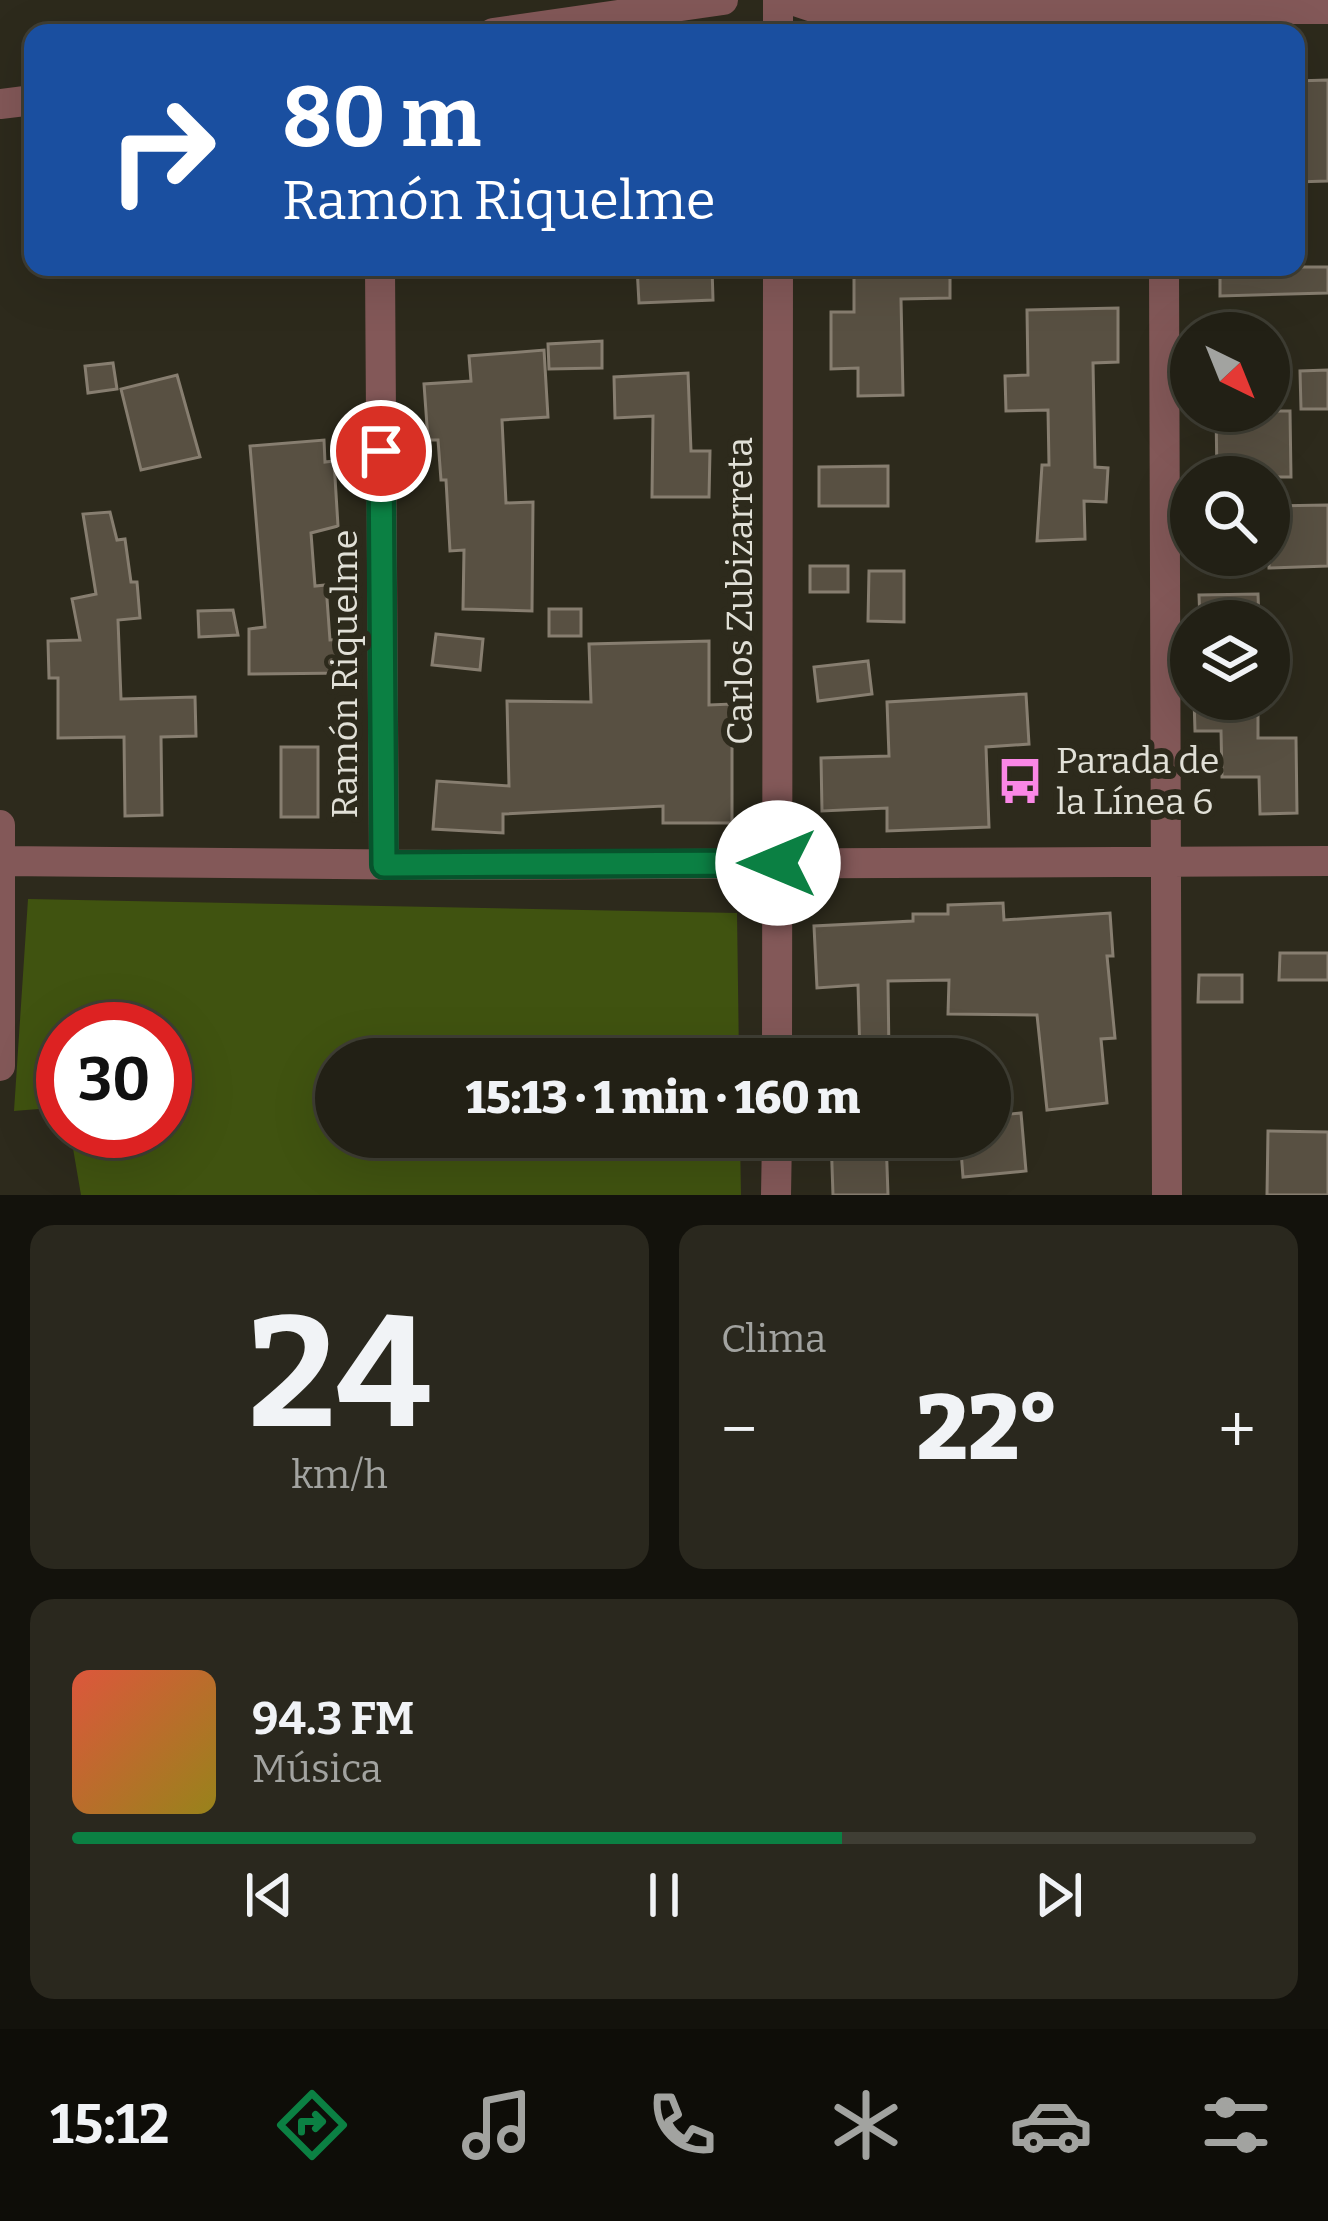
<!DOCTYPE html>
<html lang="es">
<head>
<meta charset="utf-8">
<style>
	body { margin:0; font-family:Bitter,serif; background:#2a281e; color:#f1f3f6; height:100vh; display:flex; flex-direction:column; font-size:45px; white-space:nowrap }
	* { box-sizing:border-box; margin:0 }
	p { font-size:39px; color:#a2a3a0 }
	.icon { flex:none; width:66px; height:66px; fill:none; stroke:currentColor; stroke-width:2; stroke-linecap:round; stroke-linejoin:round }
	.map { position:relative; height:1195px; overflow:hidden }
	.side { display:flex; flex-direction:column; gap:30px; padding:30px; background:#13120c; flex:1 }
	.side>* { flex:none }
	.top-card { position:absolute; left:24px; top:24px; width:1281px; height:252px; border-radius:24px; box-shadow:0 12px 48px #0002,0 0 0 3px #3f3e34; background:#1a4fa0; color:#fff; overflow:hidden }
	.needle { width:78px; rotate:137deg }
	.controls { position:absolute; left:1170px; top:312px; display:grid; gap:24px }
	.controls a { display:grid; place-items:center; width:120px; height:120px; border-radius:50%; background:#222015; box-shadow:0 12px 48px #0002,0 0 0 3px #3f3e34; font-size:60px }
	.speed { position:absolute; left:36px; top:1002px; display:flex; gap:24px; font-size:60px; font-weight:700; text-align:center }
	.speed>* { display:grid; place-content:center; width:156px; height:156px; border-radius:50%; background:#222015; box-shadow:0 12px 48px #0002,0 0 0 3px #3f3e34; line-height:1 }
	.speed .limit { border:18px solid #d22; background:#fff; color:#111 }
	.pin { position:absolute; display:grid; place-items:center; width:102px; height:102px; color:#fff; margin:-51px; border:6px solid #fff; border-radius:50%; box-shadow:0 3px 12px #0007 }
	.me { position:absolute; width:132px; margin:-66px; rotate:270deg; stroke-linejoin:round; filter:drop-shadow(0 0 9px #0008) }
	.turn { display:flex; align-items:center; gap:42px; height:252px; padding:0 60px; font-size:54px }
	.turn .icon { width:156px; height:156px; stroke-width:2.5 }
	.turn b { display:block; font-size:84px; line-height:102px }
	.big { font-size:90px; font-weight:800; line-height:1.1 }
	.side .tile { flex:1; display:flex; flex-direction:column; justify-content:center; gap:18px; min-width:0; padding:0 42px; border-radius:24px; background:#2a281e }
	.side .dial { align-items:center; gap:0 }
	.dial b { font-size:156px; line-height:1 }
	.song { display:flex; align-items:center; gap:36px }
	.cover { width:144px; height:144px; border-radius:18px; background:linear-gradient(135deg,hsl(10 70% 55%),hsl(50 70% 35%)) }
	.played { height:12px; border-radius:6px; background:linear-gradient(90deg,#0b8043 65%,#3f3e34 65%) }
	.keys { display:flex; justify-content:space-around; direction:ltr }
	.heat { display:flex; justify-content:space-between; align-items:center; font-size:66px; direction:ltr }
	.side .tiles { flex:1; display:grid; gap:30px; grid-template-columns:1fr 1fr }
	.tile:last-child { grid-column:span 2 }
	.trip { position:absolute; left:315px; top:1038px; width:696px; height:120px; border-radius:60px; background:#222015; box-shadow:0 12px 48px #0002,0 0 0 3px #3f3e34; font-weight:800; line-height:120px; text-align:center }
	.menu { display:flex; height:192px; justify-content:space-around; align-items:center; background:#0e0d08; color:#a2a3a0 }
	.menu .icon { width:84px; height:84px }
	.menu .on { color:#0b8043 }
	.menu b { font-size:54px; color:#f1f3f6 }
	.map>svg:first-child { display:block }
	.green { fill:#405310 }
	.building { fill:#585042; stroke:#877e70; stroke-width:3 }
	.lines { fill:none; stroke-linecap:round; stroke-linejoin:round }
	.street { stroke:#835858; stroke-width:30 }
	.route-casing { stroke:#07532c; stroke-width:30 }
	.route { stroke:#0b8043; stroke-width:21 }
	.labels { text-anchor:middle; stroke-width:12; stroke-linejoin:round; paint-order:stroke }
	.street-label { font-size:36px; fill:#e1e0d7; stroke:#2d2a1c }
	.poi-label { font-size:36px; fill:#e1e0d7; stroke:#2d2a1c; text-anchor:start }
</style>
</head>
<body>
<div class="map">
<svg width="1328" height="1195" viewBox="0 0 1328 1195">
	<rect width="100%" height="100%" fill="#2d2a1c"/>
	<path class="green" d="M28,899l709,14 2,146h-403v78h404l1,58h-660l-11,-64h95v-102h-102v78l-49,4z"/>
	<path class="building" d="M1328,80v101l-32,1v-101z
		M637,267h75l1,33 -74,3z
		M854,267h96v31l-49,1 2,96 -45,1v-28l-27,1v-57h23z
		M1220,267h108v26l-108,3z
		M1118,308v54l-25,1 2,104 13,1 -2,34 -22,-1 1,38 -48,2 5,-76h7l-1,-55 -42,1 -1,-35 23,-1 -1,-65z
		M602,341v27l-53,1 -1,-25z
		M544,350l4,67 -46,3 4,83 27,-1 -1,109 -69,-2 1,-59 -14,1 -4,-71h-5l-3,-40h-10l-4,-56 47,-3 -2,-25z
		M113,363l4,26 -29,4 -3,-27z
		M1328,370v39h-27l-1,-38z
		M688,373l3,78h19l-1,46h-57l1,-81 -38,2 -1,-41z
		M177,375l23,82 -59,13 -20,-81z
		M1216,411h74l1,66h-74z
		M324,440l1,22 9,-1 4,65 -27,7 4,53 11,-1 4,55 16,-1 1,34 -98,1v-45l16,-2 -15,-181z
		M888,466v40h-69v-39z
		M1328,505v61l-59,2v-62z
		M110,512l7,28 8,-1 6,43h6l3,36 -22,2 3,79 74,-2 1,39 -35,1 1,78 -37,1 -1,-79 -66,1v-60h-9l-1,-37 32,-1 -8,-41 24,-5 -13,-80z
		M810,566h38v26h-38z
		M869,571h35v51l-36,-1z
		M1258,594l1,27h-59l-1,-26z
		M549,609h32v27h-32z
		M233,610l5,25 -39,2 -1,-26z
		M436,634l47,5 -3,31 -48,-5z
		M709,641v64l23,-1v119h-69v-17l-160,8v19l-70,-4 4,-48 72,5 -2,-85 84,1 -2,-58z
		M868,661l4,33 -54,7 -4,-34z
		M1026,694l3,50 -43,3 3,80 -102,4v-23l-65,3 -1,-53 68,-2 -2,-54z
		M1194,699h64v39h38l1,75 -37,1 -1,-37h-37l-1,-46h-26z
		M281,747h37v70h-37z
		M1003,903l1,17 106,-7 3,43h-6l8,82 -14,1 6,64 -60,7 -10,-95 -89,-1 1,-34 -61,1 1,75 -29,1 -2,-72 -41,3 -3,-62 99,-5v-7h35v-9z
		M1280,953h48v27h-49z
		M1199,975h43v27h-44z
		M1021,1113l5,58 -63,6 -3,-40h30v-21z
		M1268,1131l60,1v63h-61z
		M831,1137h55l2,58h-55z"/>
	<g class="lines">
		<path class="street" d="M792,0l30,10 506,-1
			M493,33l230,-33
			M778,33v-33
			M0,104l33,-4
			M380,267l4,598
			M1164,267l3,928
			M0,825v241
			M0,861l444,4 884,-4
			M777,1059l1,-792
			M776,1195l1,-58"/>
	</g>
	<g class="lines">
		<defs>
			<path id="route" d="M381,451l3,414 394,-2"/>
		</defs>
		<use href="#route" class="route-casing"/>
		<use href="#route" class="route"/>
	</g>
	<defs>
		<symbol id="bus-bare" viewBox="-9 -9 18 18"><path d="M-5-6H5V4H4V6H2V4H-2V6H-4V4H-5ZM-3.5-4V0h7V-4ZM-3.5 1.2v1.5H-2V1.2ZM2 1.2v1.5H3.5V1.2Z" fill="#fa87e6" stroke="#2d2a1c" stroke-width="2.5" paint-order="stroke"/></symbol>
	</defs>
	<g fill-rule="evenodd">
		<use href="#bus-bare" x="987" y="748" width="66" height="66"/>
	</g>
	<g class="labels">
		<g class="street-label">
			<text transform="translate(739 591) rotate(-90)" y="13">Carlos Zubizarreta</text>
			<text transform="translate(344 674) rotate(-90)" y="13">Ramón Riquelme</text>
		</g>
		<g class="poi-label">
			<text x="1056" y="773">Parada de<tspan x="1056" dy="41">la Línea 6</tspan></text>
		</g>
	</g>
</svg>
<div class="controls">
<a><svg class="needle" viewBox="-14 -14 28 28"><path d="M0-13l5 13h-10z" fill="#e53935"/><path d="M0 13l5-13h-10z" fill="#a2a3a0"/></svg></a>
<a><svg class="icon" aria-label="search" viewBox="0 0 24 24"><circle cx="10" cy="10" r="6"/><path d="M15 15l6 6"/></svg></a>
<a><svg class="icon" aria-label="layers" viewBox="0 0 24 24"><path d="M12 4l9 5-9 5-9-5zM3 14l9 5 9-5"/></svg></a>
</div>
<div class="speed"><div class="limit">30</div></div>
<div class="pin" style="left:381px;top:451px;background:#d93025"><svg class="icon" aria-label="arrive" viewBox="0 0 24 24"><path d="M6 21V4h12l-3 4 3 4H6"/></svg></div>
<svg class="me" style="left:778px;top:863px" viewBox="-20 -20 40 40"><circle r="19" fill="#fff"/><path d="M0-13L10 11 0 6-10 11z" fill="#0b8043"/></svg>
<div class="trip">15:13 · 1 min · 160 m</div>
<div class="top-card">
<div class="turn"><svg class="icon" aria-label="right" viewBox="0 0 24 24"><path d="M7 20v-9h11M14 6l5 5-5 5"/></svg><div><b>80 m</b>Ramón Riquelme</div></div>
</div>
</div>
<section class="side">
<div class="tiles">
<div class="tile dial"><b>24</b><p>km/h</p></div>
<div class="tile"><p>Clima</p>
<div class="heat"><a>−</a><b class="big">22°</b><a>+</a></div>
</div>
<div class="tile">
<div class="song"><i class="cover"></i><div><b>94.3 FM</b><p>Música</p></div></div>
<div class="played"></div>
<div class="keys"><svg class="icon" aria-label="previous" viewBox="0 0 24 24"><path d="M18 5L8 12l10 7zM5 5v14"/></svg><svg class="icon" aria-label="pause" viewBox="0 0 24 24"><path d="M8 5v14M16 5v14"/></svg><svg class="icon" aria-label="next" viewBox="0 0 24 24"><path d="M6 5l10 7-10 7zM19 5v14"/></svg></div>
</div>
</div>
</section>
<nav class="menu">
<b>15:12</b>
<svg class="icon on" aria-label="directions" viewBox="0 0 24 24"><path d="M12 3l9 9-9 9-9-9zM9 14v-3h6M13 9l2 2-2 2"/></svg>
<svg class="icon" aria-label="music" viewBox="0 0 24 24"><path d="M9 18V5l10-2v13"/><circle cx="6" cy="18" r="3"/><circle cx="16" cy="16" r="3"/></svg>
<svg class="icon" aria-label="phone" viewBox="0 0 24 24"><path d="M5 4h4l2 5-3 2q2 4 5 5l2-3 5 2v4C11 20 4 13 5 4z"/></svg>
<svg class="icon" aria-label="climate" viewBox="0 0 24 24"><path d="M12 3v18M4 7l16 10M4 17L20 7"/></svg>
<svg class="icon" aria-label="car" viewBox="0 0 24 24"><path d="M5 17H2v-5l4-1 3-4h7l3 4 3 1v5h-3M9 17h6M6 11h13"/><circle cx="7" cy="17" r="2"/><circle cx="17" cy="17" r="2"/></svg>
<svg class="icon" aria-label="filters" viewBox="0 0 24 24"><path d="M4 7h16M4 17h16"/><circle cx="9" cy="7" r="2"/><circle cx="15" cy="17" r="2"/></svg>
</nav>
</body>
</html>
